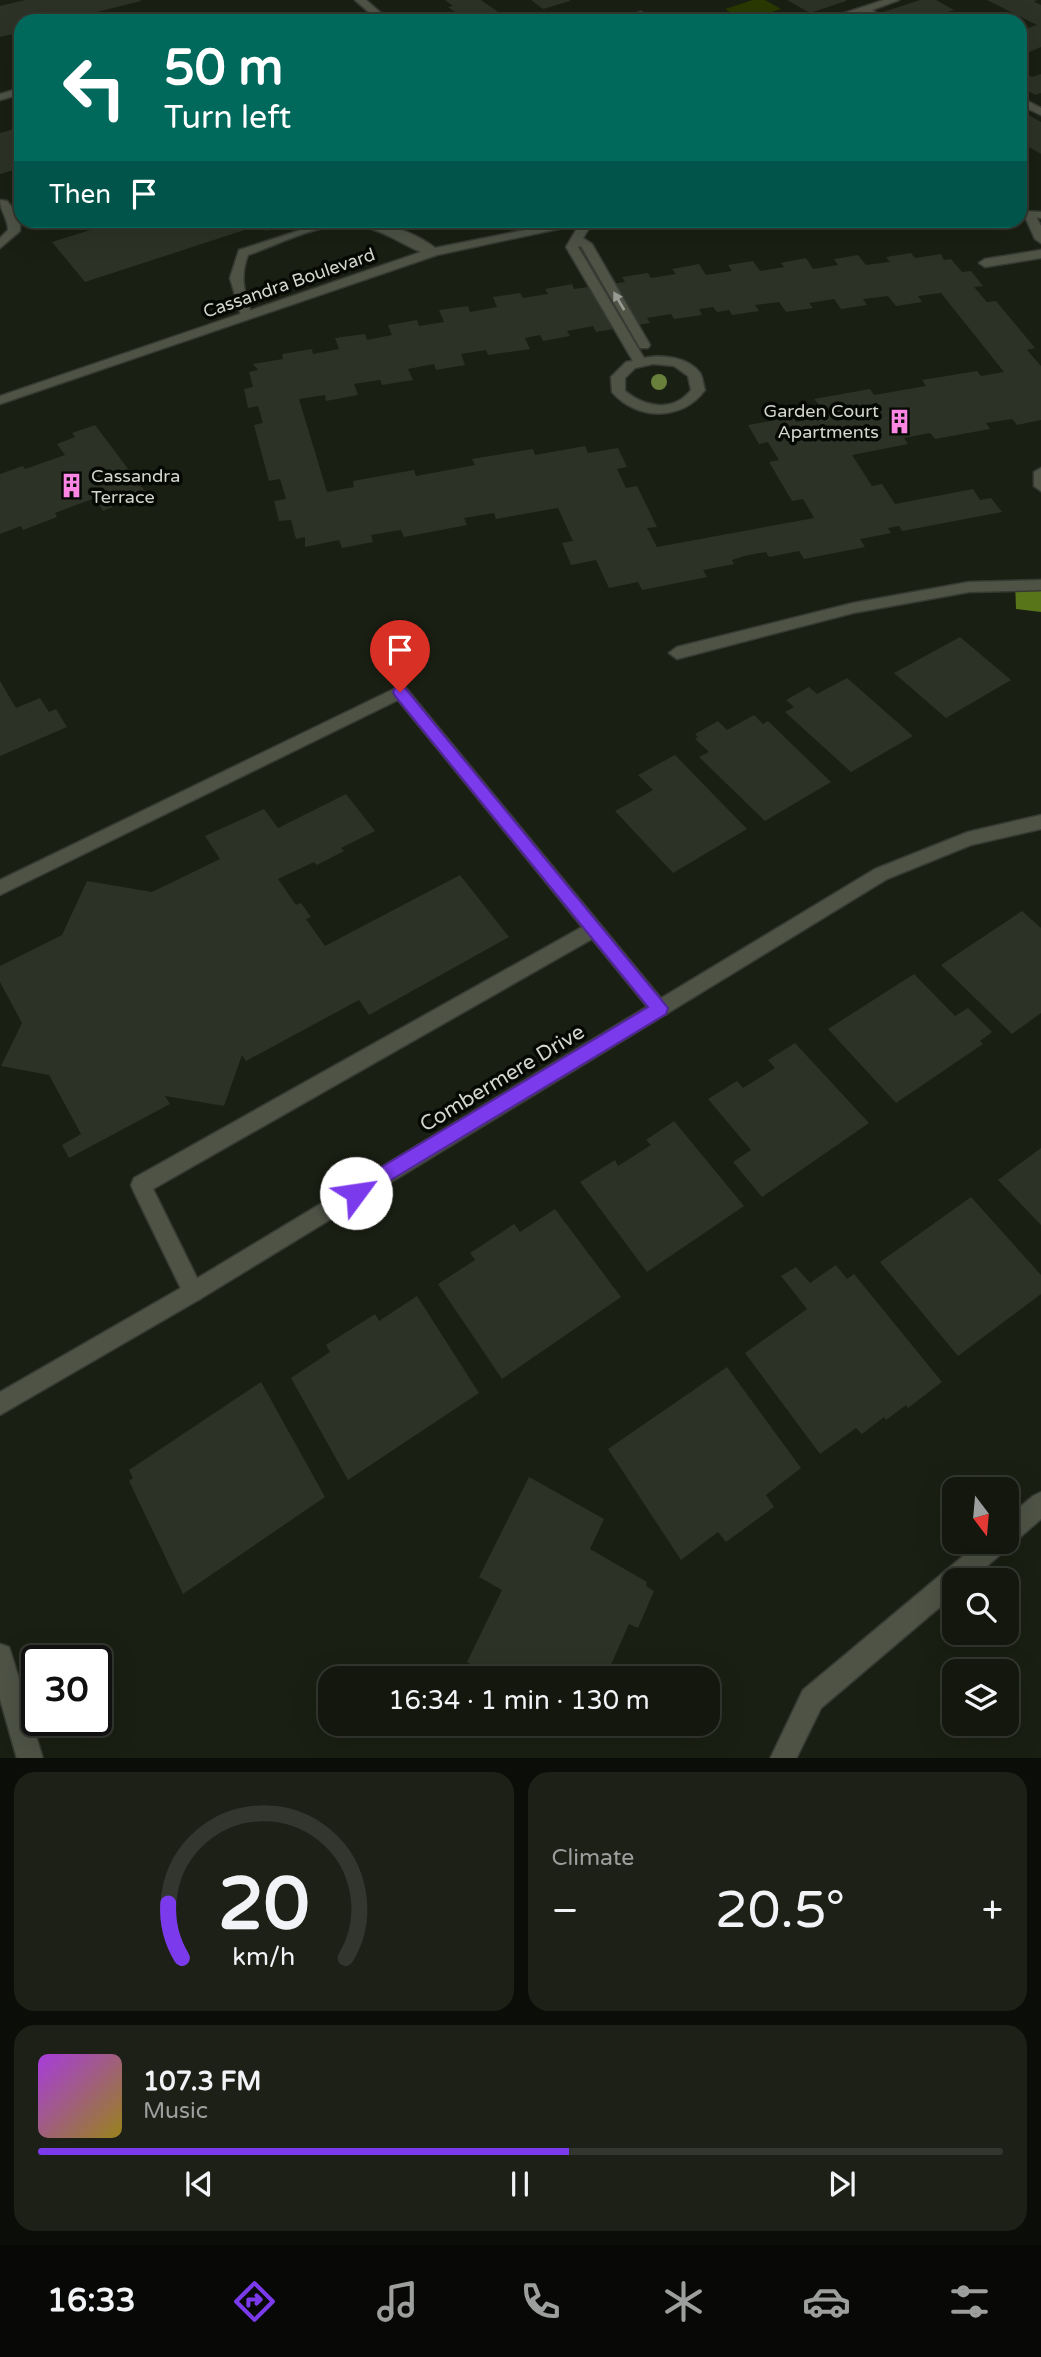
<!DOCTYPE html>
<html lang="en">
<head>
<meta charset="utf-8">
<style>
	body { margin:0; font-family:"Varela Round",sans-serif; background:#1d2017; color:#f1f3f6; height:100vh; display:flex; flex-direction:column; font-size:26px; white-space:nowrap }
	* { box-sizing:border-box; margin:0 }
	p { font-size:23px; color:#9d9f9e }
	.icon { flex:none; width:38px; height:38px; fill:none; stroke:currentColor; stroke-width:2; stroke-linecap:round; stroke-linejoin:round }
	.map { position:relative; height:1758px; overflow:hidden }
	.panel { display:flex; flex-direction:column; gap:14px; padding:14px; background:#0b0d08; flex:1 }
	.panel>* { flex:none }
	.banner { position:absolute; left:14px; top:14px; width:1013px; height:214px; border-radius:21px; box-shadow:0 7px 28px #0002,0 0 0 2px #33362e; background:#00695c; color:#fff; overflow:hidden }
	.needle { width:46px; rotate:164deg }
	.controls { position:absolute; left:942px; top:1477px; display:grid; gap:14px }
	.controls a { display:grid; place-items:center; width:77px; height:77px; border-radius:14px; background:#14170e; box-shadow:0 7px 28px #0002,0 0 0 2px #33362e; font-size:35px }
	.speed { position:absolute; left:21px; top:1645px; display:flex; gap:14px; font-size:35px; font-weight:700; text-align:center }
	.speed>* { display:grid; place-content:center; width:91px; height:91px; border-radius:50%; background:#14170e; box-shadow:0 7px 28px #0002,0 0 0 2px #33362e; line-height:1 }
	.speed .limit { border:4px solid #111; border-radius:10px; background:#fff; color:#111 }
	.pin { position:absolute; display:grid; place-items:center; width:60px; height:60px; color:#fff; margin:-72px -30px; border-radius:50% 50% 50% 0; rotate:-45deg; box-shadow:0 0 7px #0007 }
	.pin .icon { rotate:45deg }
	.me { position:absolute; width:77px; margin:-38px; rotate:59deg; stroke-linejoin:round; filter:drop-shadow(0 0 5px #0008) }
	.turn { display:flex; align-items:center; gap:24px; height:147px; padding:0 35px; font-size:32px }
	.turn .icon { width:91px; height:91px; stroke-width:2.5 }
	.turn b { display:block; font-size:49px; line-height:60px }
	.then { display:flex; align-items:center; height:66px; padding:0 35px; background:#0003; gap:14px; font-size:26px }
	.big { font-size:52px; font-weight:600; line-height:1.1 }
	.panel .widget { flex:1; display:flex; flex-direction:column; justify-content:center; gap:10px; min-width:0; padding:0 24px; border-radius:21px; background:#1d2017 }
	.panel .dial { align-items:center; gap:0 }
	.dial svg { height:182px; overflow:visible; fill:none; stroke:#33362e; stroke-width:7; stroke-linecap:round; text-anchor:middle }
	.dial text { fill:#f1f3f6; stroke:none }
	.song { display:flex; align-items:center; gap:21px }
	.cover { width:84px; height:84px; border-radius:10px; background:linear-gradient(135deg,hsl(280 70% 55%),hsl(50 70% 35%)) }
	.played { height:7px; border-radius:4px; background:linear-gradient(90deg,#7c3aed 55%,#33362e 55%) }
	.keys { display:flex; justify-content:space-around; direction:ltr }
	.heat { display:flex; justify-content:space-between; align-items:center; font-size:38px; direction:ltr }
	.panel .tiles { flex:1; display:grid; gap:14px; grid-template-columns:1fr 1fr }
	.widget:last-child { grid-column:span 2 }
	.trip { position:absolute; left:318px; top:1666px; width:402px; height:70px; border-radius:21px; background:#14170e; box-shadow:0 7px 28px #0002,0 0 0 2px #33362e; font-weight:600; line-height:70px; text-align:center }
	.tab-bar { display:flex; height:112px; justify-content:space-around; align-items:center; background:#080906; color:#9d9f9e }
	.tab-bar .icon { width:49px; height:49px }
	.tab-bar .on { color:#7c3aed }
	.tab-bar b { font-size:32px; color:#f1f3f6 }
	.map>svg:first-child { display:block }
	.green { fill:#293900 }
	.water { fill:#597519 }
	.building { fill:#2d3226; fill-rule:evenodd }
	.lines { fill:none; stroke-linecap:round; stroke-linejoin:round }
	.lane-casing { stroke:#373a33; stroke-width:3 }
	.street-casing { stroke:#373a33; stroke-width:3 }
	.secondary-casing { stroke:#373a33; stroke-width:3 }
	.lane { fill:#4e5346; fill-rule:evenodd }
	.street { fill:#4e5346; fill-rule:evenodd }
	.secondary { fill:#4e5346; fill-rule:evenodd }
	.tree { fill:#69803c }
	.oneway { fill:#979b91 }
	.route { fill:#7c3aed; stroke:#51269a; stroke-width:2 }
	.labels { text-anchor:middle; stroke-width:7; stroke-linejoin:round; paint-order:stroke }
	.far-street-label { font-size:18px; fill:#d3d6ce; stroke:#060804 }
	.far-poi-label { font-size:18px; fill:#d3d6ce; stroke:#060804; text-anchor:end }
	.street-label { font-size:21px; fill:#d3d6ce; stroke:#060804 }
</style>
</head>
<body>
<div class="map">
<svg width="1041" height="1759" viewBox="0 0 1041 1759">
	<rect width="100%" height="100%" fill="#1a1f13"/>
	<path class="green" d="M753,0h12l16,9 -36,12 -20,-12z"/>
	<path class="water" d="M1015,581l26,3v28l-25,-3z"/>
	<path class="building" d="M25,0h115l1,1 -80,20h-40v11l-21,5v-31z
		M445,0h36l20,14 -33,7 -20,-14 5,-1z
		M531,0h39v1l-27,8z
		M787,0h59v1l-36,12z
		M920,0h16l18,10 -34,11h-22l-15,-9z
		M987,0h50l-3,2 7,3v42l-21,9v-25l17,-6z
		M1020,70l12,7 9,-3v19l-6,2 -15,-9z
		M1020,110l21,12v32l-21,-12z
		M21,127v41l-21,6v-41z
		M122,220h175v1l-31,10 -6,-6 -175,57 -33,-40z
		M911,253l4,5 26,-4 3,6 7,-1 11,13 9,-1 12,15 -9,1 13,15 9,-1 39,47 -8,2 14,16v54l-24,5 -5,-6 -26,4 4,6 -55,10 -5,-6 -26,5 4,6 -56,11 20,31 10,-2 13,20 78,-15 7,11 11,-2 11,14 -100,19 -3,-5 -11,2 3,5 -31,6 5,8 -61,12 -5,-8 -30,6 -3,-5 -22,4 -12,4 2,4 -31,6 4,7 -65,13 -4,-8 -29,6 -13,-28 -25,5 -9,-22 11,-2 -15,-33 -62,11 -2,-6 -30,5 3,7 -63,12 -3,-7 -30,5 2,7 -31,6 -3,-8 -34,7v-10l-9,2 -5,-19 -12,1 -5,-20 12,-2 -6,-20 -11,2 -15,-56 9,-2 -5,-17 -10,2 -4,-19 9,-2 -4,-15 9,-2 -5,-6 30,-5 -1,-5 30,-5 1,5 26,-5 -4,-11 30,-4 2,6 25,-5 -4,-10 29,-5 2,6 25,-4 -5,-12 29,-4 2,6 27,-5 -4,-10 27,-4 3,5 25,-4 -3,-5 27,-5 2,5 51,-7 -3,-5 26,-4 3,5 25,-4 -4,-5 27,-5 7,11 26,-4 -4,-6 25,-4 7,10 24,-4 -3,-4 25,-5 7,11 25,-4 -4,-6 24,-4 8,10 24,-3 -4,-5zM941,293l63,79 -23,4 -4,-5 -55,9 4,6 -52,9 -4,-6 -56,10 5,6 -17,3 7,11 -13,3 -7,-12 -18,3 5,7 -28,5 11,19 9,-2 11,18 -10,2 23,39 11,-2 11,19 -157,29 -10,-19 10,-1 -20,-41 -11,2 -9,-19 10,-2 -9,-19 -30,5 -3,-7 -50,9 -2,-6 -61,10 3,6 -59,11 -2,-6 -61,11 1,6 -27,5 -28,-93 26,-4 1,6 32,-6 -4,-11 26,-4 2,5 31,-5 -5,-11 26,-5 2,6 29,-5 -4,-11 25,-4 2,5 42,-6 -5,-11 15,-3 3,6 27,-5 -3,-5 26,-5 3,6 54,-9 -3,-5 24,-4 3,5 28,-4 -3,-6 14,-2 4,5 12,-2 3,5 27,-4 -4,-6 24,-3 7,10 27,-4 -4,-5 25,-4 7,10 26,-4 -4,-6 25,-3 8,10 26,-4 -4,-6z
		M95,425l55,73 -24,9 -3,-4 -20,8 -8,-13 -40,15 2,4 -34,13 -2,-4 -21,8v-60l23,-8 2,3 40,-14 -8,-11 18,-7 -3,-4z
		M960,637l51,43 -65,38 -52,-45z
		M847,678l66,58 -62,36 -66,-60 9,-5 -8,-7 23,-13 8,7z
		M0,681l16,27 24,-10 9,14 7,-3 11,18 -67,29z
		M754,715l9,9 5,-3 63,61 -66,39 -66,-64 10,-5 -14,-13 3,-2 -3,-3 23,-13 9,9z
		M675,755l72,74 -74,44 -58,-62 38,-21 -15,-15z
		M346,794l29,37 -34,17 3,3 -27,14 -3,-3 -36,17 18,26 5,-2 10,14 -5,2 19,27 135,-71 49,62 -140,78 -10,-15 -113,61 -4,-6 -18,51 -59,-10 5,8 -101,54 -7,-13 19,-11 -32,-59 -48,-9 21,-43 -22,-41v-16l62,-31 25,-54 65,11 68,-33 -15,-23 59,-27 14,19z
		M1022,911l19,17v85l-29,21 -71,-69z
		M914,974l41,42 13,-8 24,24 -12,9 3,3 -87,59 -68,-74z
		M795,1043l74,80 -107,74 -29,-35 18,-12 -43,-51 29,-18 6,7 32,-20 -7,-8z
		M674,1121l70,85 -97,66 -67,-90 35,-22 3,6 33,-21 -5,-5z
		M1041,1148v77l-43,-45z
		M971,1197l70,78v19l-83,62 -78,-94z
		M555,1209l66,88 -119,82 -64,-95 37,-24 -5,-7 44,-29 6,8z
		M836,1265l11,14 7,-5 88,108 -34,26 -2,-3 -20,15 -2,-3 -22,17 -6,-6 -36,26 -75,-101 62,-44 -26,-33 15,-9 14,16z
		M417,1296l62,97 -131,87 -57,-102 39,-26 -4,-7 49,-31 4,7z
		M727,1367l74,101 -35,27 8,12 -48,35 -8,-10 -37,28 -73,-111z
		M261,1382l64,115 -142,97 -54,-113 4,-3 -4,-8z
		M529,1477l75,42 -14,30 57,33 -1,4 8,5 -16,37 -9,-4 -24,54h-112l-26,-16 35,-72 -23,-13z"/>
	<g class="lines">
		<defs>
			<path id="lane" d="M884,0h15l-27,10 17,11h-12l-14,-8 -28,8h-15z
				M641,12l14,9 -15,-3 -25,3z
				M21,88v6l-21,6v-6z
				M1020,97l21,11v7l-21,-10z
				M0,200l7,1 13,17v13l-20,17v-10l8,-8c0,-12 -8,-19 -8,-30z
				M1030,212l4,1 7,13v17l-6,-4 -11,-24z
				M332,220c37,0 79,6 108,32 -4,3 -4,4 -10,3 -22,-6 -42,-23 -65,-28 -38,-9 -82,16 -117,28 -9,23 -3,39 4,61l-6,4 -4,-1 -12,-41 9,-28z
				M582,220l11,2 -10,16 9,6 58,101 -2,3h-8l-59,-102 -3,1 66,111c17,-4 45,-1 56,15 3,4 3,12 5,17 -22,31 -68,31 -93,2l-1,-15 15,-15 7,-1 -67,-114zM653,364l21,2 14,10 3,14c-17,22 -45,18 -66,1v-13l10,-10z
				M1041,250v8l-56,9 -6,-4 6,-4z
				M1041,468v23l-7,-5v-14z
				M1041,580v10l-72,2 -116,21 -176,46 -8,-6 8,-6 176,-44 116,-21z
				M400,686l6,2 263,320 -2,6 -7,2 -7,-2 -61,-75 -439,250 51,103 -4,7 -7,3 -7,-3 -52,-107 -3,-7 3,-7 448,-251 -184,-227 -398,195v-15z"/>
			<path id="street" d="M355,0h11l24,21h-11z
				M1041,815v14l-70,16 -84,34 -687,420 -200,116v-23l186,-107 689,-416 93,-37z
				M1041,1492v27l-70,61h-17v15l-133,113 -25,51h-26l33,-69 177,-148h26v-23l27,-23z"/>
			<path id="secondary" d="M1020,211l21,1v6l-21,-1z
				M575,220h25l-163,35 -437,149v-8l430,-147z
				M0,1644l9,3 3,9 31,103h-26l-17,-60z"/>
		</defs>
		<use href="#lane" class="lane-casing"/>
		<use href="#street" class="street-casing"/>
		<use href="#secondary" class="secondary-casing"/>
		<use href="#lane" class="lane"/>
		<use href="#street" class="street"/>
		<use href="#secondary" class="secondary"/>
	</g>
	<circle class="tree" cx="659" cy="382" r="8"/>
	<defs><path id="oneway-solid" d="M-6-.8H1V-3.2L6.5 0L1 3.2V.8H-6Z" transform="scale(1.75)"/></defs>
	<use class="oneway" href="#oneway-solid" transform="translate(619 301) rotate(-120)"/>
	<path class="route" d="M400,687l5,1 263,320 -2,6 -310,187 -6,-2 -3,-6 3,-7 298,-179 -253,-311 -2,-4 2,-4z"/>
	<defs>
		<symbol id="building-bare" viewBox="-9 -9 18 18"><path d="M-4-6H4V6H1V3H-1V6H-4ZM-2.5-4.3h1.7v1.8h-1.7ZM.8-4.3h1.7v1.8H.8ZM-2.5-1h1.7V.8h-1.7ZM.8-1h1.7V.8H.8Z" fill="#fc86e3" stroke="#060804" stroke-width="2.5" paint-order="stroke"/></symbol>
	</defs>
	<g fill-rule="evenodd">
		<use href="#building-bare" x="882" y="404" width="35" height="35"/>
		<use href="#building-bare" x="54" y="468" width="35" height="35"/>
	</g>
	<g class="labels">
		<g class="far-street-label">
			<text transform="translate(289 283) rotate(-19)" y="6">Cassandra Boulevard</text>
		</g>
		<g class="far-poi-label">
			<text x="879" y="417">Garden Court<tspan x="879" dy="21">Apartments</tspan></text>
			<text x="91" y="482" text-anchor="start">Cassandra<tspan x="91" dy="21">Terrace</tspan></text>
		</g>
		<g class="street-label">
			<text transform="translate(502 1078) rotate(-31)" y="7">Combermere Drive</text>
		</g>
	</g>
</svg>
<div class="controls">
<a><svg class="needle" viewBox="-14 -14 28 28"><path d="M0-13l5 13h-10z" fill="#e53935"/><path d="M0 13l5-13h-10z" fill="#9d9f9e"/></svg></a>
<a><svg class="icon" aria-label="search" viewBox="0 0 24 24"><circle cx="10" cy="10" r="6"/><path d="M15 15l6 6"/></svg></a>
<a><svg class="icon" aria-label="layers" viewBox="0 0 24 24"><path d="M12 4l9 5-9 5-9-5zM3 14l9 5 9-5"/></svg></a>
</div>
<div class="speed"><div class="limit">30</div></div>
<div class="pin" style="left:400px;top:692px;background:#d93025"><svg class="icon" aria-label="arrive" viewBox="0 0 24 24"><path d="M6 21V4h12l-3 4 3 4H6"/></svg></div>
<svg class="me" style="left:356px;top:1193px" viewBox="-20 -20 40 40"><circle r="19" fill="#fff"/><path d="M0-13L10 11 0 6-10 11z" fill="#7c3aed"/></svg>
<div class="trip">16:34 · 1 min · 130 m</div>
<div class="banner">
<div class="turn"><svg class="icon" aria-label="left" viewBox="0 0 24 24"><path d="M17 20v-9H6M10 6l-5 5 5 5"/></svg><div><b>50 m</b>Turn left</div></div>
<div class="then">Then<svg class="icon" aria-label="arrive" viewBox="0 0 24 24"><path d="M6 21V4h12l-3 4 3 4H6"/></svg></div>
</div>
</div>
<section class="panel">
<div class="tiles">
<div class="widget dial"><svg viewBox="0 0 100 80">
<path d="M14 69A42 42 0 1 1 86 69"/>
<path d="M14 69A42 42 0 0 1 8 45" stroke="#7c3aed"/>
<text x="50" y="56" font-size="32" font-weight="700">20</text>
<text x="50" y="72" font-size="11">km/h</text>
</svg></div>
<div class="widget"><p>Climate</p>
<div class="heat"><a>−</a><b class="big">20.5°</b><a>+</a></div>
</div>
<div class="widget">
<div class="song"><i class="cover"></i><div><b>107.3 FM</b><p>Music</p></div></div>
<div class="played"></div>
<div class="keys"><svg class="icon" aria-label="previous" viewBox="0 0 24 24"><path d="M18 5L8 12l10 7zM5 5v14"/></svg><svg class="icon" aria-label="pause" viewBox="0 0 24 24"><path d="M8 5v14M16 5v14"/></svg><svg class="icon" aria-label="next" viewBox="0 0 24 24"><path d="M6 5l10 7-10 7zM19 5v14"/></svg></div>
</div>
</div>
</section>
<nav class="tab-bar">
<b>16:33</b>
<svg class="icon on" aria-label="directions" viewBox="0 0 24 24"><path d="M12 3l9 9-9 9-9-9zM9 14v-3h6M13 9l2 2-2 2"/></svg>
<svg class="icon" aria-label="music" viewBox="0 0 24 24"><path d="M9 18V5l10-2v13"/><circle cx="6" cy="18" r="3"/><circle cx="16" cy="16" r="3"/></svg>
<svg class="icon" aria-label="phone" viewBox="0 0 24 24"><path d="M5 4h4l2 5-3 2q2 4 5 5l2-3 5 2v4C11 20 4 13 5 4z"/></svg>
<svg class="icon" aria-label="climate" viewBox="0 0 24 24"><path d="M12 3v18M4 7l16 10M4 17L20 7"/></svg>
<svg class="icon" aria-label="car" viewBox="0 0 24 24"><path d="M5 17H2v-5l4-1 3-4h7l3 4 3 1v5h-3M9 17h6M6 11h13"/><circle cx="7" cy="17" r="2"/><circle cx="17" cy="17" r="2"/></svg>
<svg class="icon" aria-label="filters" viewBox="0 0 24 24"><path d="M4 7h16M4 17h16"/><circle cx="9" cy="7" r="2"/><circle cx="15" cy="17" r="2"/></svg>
</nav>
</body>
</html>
